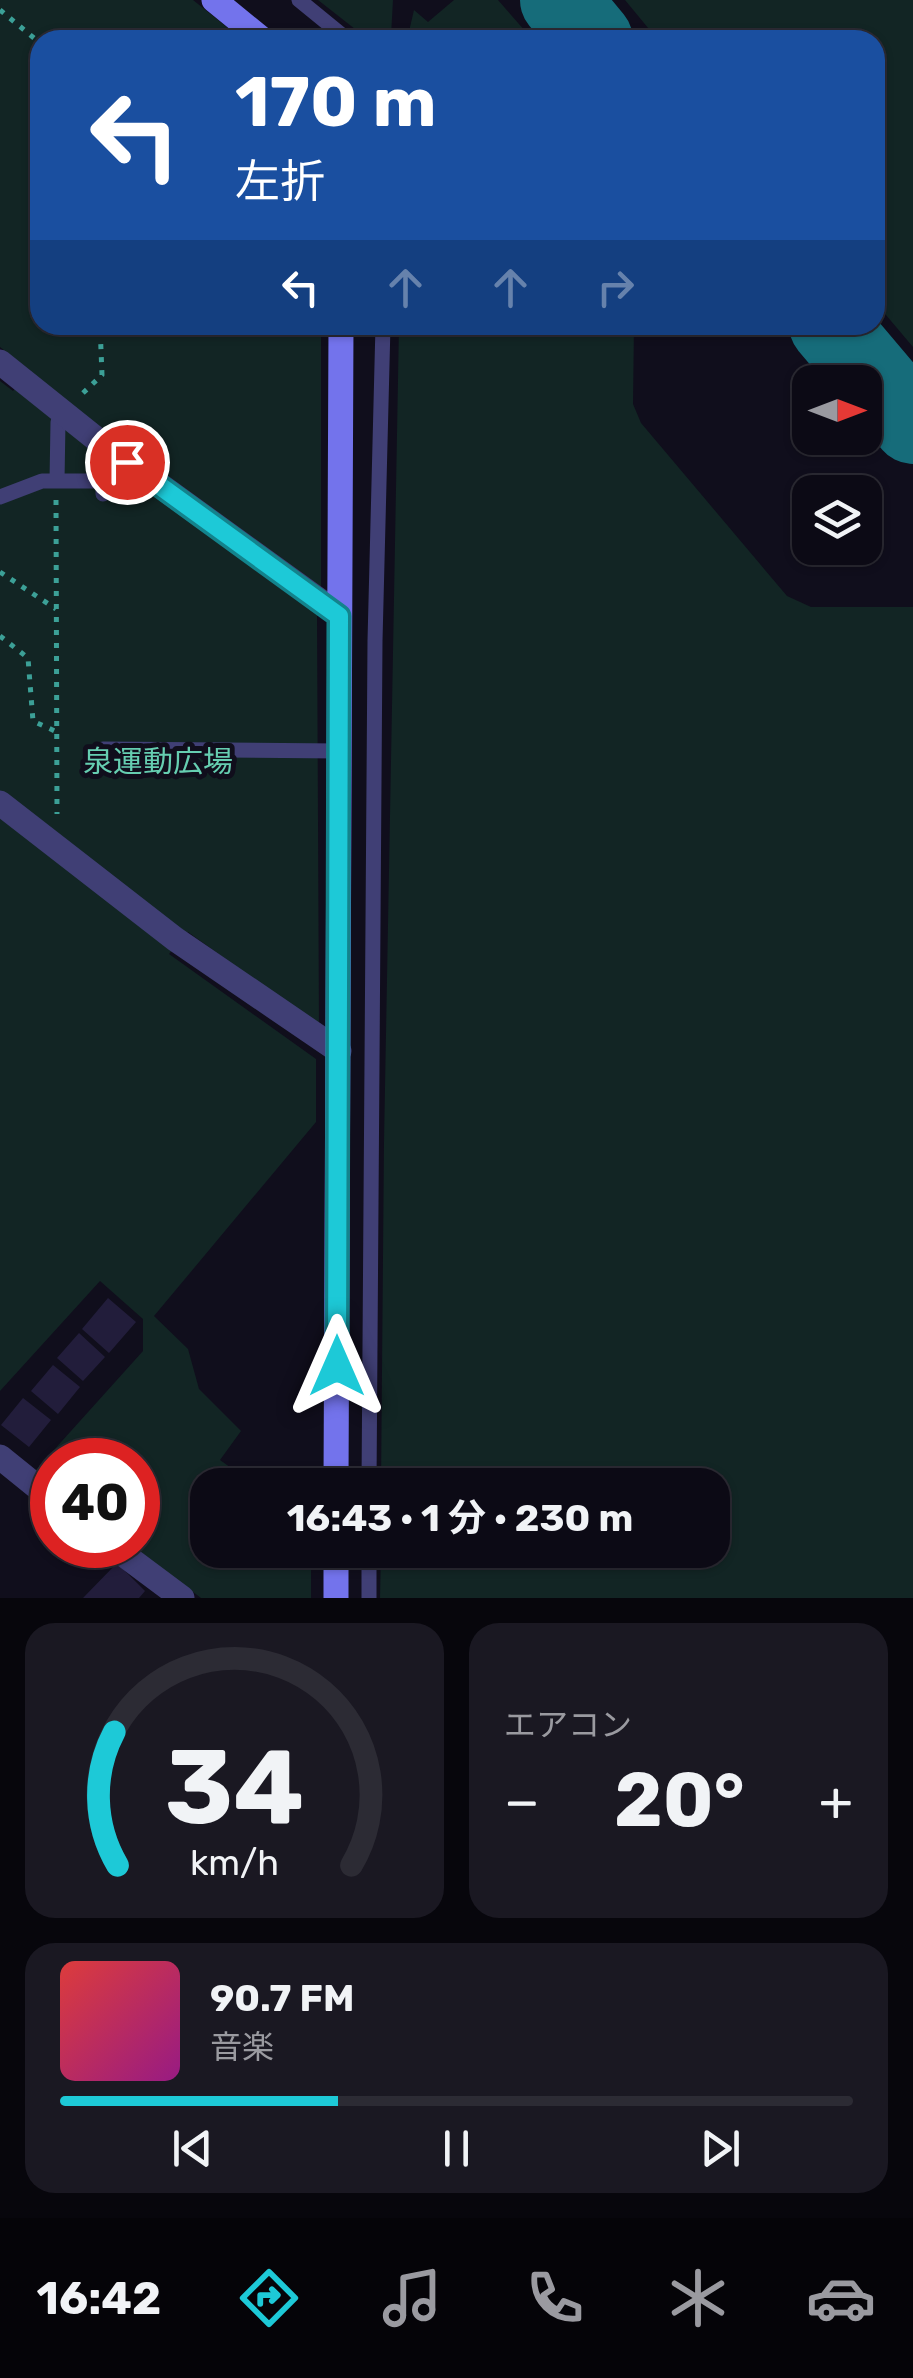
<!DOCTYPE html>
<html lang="ja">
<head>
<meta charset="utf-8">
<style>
	body { margin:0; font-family:Rubik,"Noto Sans JP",sans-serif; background:#1a1822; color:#f1f3f6; height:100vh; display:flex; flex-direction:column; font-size:38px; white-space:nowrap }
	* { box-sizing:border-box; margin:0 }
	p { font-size:32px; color:#9a9aa0 }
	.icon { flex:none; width:55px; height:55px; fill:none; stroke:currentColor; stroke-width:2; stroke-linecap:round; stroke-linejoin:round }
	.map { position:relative; height:1598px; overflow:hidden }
	.drawer { display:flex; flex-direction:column; gap:25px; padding:25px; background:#07060c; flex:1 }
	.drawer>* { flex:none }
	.top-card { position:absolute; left:30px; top:30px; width:855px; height:305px; border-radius:30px; box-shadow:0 2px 8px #0004,0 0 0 2px #2c2b34; background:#1a4fa0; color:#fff; overflow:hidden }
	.needle { width:65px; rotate:90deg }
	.fabs { position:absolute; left:792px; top:365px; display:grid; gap:20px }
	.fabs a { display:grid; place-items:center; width:90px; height:90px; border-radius:20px; background:#0c0a15; box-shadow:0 2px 8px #0004,0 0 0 2px #2c2b34; font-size:50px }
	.speed { position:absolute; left:30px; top:1438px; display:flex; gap:20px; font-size:50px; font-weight:700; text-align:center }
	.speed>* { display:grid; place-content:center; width:130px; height:130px; border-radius:50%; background:#0c0a15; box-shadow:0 2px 8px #0004,0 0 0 2px #2c2b34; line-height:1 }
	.speed .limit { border:15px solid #d22; background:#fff; color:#111 }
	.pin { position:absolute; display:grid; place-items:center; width:85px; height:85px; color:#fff; margin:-42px; border:5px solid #fff; border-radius:50%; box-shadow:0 2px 10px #0007 }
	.me { position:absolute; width:110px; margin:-55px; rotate:0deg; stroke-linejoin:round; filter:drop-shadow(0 0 8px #0008) }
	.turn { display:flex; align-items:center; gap:35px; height:210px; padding:0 40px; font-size:45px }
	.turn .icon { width:130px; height:130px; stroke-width:2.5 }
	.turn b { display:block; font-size:70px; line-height:85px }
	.lanes { display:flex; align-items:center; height:95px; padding:0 40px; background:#0003; justify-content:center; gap:50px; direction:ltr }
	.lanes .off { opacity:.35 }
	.big { font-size:75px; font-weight:700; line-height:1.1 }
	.drawer .tile { flex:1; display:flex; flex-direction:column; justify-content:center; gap:15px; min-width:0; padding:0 35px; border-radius:30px; background:#1a1822 }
	.drawer .dial { align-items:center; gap:0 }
	.dial svg { height:260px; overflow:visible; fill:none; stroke:#2c2b34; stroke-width:7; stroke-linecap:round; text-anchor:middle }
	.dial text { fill:#f1f3f6; stroke:none }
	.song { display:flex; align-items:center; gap:30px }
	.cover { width:120px; height:120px; border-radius:15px; background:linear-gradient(135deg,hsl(0 70% 55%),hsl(310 70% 35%)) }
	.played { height:10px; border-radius:5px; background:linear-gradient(90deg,#1dc9d7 35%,#2c2b34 35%) }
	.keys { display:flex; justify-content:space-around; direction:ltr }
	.heat { display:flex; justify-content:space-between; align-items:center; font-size:55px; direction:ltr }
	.drawer .tiles { flex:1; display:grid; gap:25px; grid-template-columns:1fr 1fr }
	.tile:last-child { grid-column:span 2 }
	.trip { position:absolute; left:190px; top:1468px; width:540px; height:100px; border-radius:30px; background:#0c0a15; box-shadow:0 2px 8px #0004,0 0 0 2px #2c2b34; font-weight:700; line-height:100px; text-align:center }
	.tab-bar { display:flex; height:160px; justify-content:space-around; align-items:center; background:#050408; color:#9a9aa0 }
	.tab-bar .icon { width:70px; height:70px }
	.tab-bar .current { color:#1dc9d7 }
	.tab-bar b { font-size:45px; color:#f1f3f6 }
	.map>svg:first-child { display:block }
	.green { fill:#122524 }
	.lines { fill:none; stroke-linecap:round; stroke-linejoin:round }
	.taxiway { stroke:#166c7a; stroke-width:80 }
	.building { fill:#221d3b }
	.path { stroke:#3ca097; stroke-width:5; stroke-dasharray:5 8; stroke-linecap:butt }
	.lane { stroke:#403f75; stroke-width:15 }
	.street { stroke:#403f75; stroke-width:25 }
	.secondary { stroke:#7373ec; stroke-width:25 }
	.route-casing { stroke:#13838c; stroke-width:25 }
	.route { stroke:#1dc9d7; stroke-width:18 }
	.labels { text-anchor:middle; stroke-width:10; stroke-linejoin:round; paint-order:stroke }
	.park-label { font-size:30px; fill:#66ceb1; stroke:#100e1c }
</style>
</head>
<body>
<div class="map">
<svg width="913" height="1598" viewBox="0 0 913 1598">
	<rect width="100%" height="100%" fill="#100e1c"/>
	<path class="green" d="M0,0h193l50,40h-203v285h281v265l-204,-152 -15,20 215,157 2,411 -131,-94 -19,22 147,105v63l-162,194 34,33 11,40 42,42 -21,29 35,25h-47v65h103v48h-110l-70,-53h7v-85h-86v25l-17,-14 108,-120v-32l-43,-38 -100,110v-1010l13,10 18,-20 -31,-24z
		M318,0h75l-2,36 -3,4h-19z
		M454,0h44l35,40h-126l7,-30 14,12z
		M625,0h288v347l-38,-45v-262h-217z
		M399,325h235l-1,79 8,19 146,173 24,11h102v991h-533l1,-48h331v-65h-331l3,-343z"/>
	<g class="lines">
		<path class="taxiway" d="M560,0l33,40
			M829,325l84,99"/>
	</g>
	<path class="building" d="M73,325h13v8l-6,4 -7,-4z
		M108,1298l28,24 -27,31 -27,-24z
		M79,1333l26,24 -22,24 -26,-23z
		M53,1365l27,22 -22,27 -27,-23z
		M23,1398l28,22 -22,27 -28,-22z
		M117,1563l28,28 -6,7h-56z"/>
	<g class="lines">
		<path class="path" d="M0,10l40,33
			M83,393l19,-18 -2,-50
			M56,500l1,314
			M0,572l56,37
			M0,636l28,22 5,63 24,11"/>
		<path class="lane" d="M299,0l49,40
			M65,414l-7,8 -1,59h46v13
			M0,497l42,-16h15
			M103,749l236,2
			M369,1485l6,-844 8,-316
			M369,1598v-48"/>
		<path class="street" d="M0,362l100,80 239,173
			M0,803l175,136 164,112
			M0,1457l52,42
			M111,1545l71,53"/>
		<path class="secondary" d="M214,0l49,40
			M336,1485l5,-1160
			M336,1598v-48"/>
	</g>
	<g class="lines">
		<defs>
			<path id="route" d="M127,462l212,154 -2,750"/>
		</defs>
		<use href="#route" class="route-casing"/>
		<use href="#route" class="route"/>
	</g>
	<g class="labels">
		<g class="park-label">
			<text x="158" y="772">泉運動広場</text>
		</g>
	</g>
</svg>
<div class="fabs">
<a><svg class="needle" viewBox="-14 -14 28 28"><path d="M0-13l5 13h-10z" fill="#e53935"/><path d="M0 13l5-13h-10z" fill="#9a9aa0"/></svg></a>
<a><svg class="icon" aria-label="layers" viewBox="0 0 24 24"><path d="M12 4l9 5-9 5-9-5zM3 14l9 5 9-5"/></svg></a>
</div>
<div class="speed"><div class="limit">40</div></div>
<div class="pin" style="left:127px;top:462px;background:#d93025"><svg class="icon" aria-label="arrive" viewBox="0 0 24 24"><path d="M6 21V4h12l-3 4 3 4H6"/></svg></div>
<svg class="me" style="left:337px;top:1366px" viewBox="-20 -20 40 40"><path d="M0-17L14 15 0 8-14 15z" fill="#1dc9d7" stroke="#fff" stroke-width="4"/></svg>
<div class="trip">16:43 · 1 分 · 230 m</div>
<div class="top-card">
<div class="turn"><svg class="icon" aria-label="left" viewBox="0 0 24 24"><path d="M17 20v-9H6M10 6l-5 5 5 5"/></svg><div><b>170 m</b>左折</div></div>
<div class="lanes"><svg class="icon" aria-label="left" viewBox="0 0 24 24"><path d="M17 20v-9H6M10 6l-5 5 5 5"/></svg><svg class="icon off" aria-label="ahead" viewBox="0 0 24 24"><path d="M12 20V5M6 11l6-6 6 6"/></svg><svg class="icon off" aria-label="ahead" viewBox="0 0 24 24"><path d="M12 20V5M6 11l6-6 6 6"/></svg><svg class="icon off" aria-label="right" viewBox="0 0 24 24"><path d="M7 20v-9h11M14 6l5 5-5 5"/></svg></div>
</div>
</div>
<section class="drawer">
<div class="tiles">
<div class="tile dial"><svg viewBox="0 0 100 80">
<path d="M14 69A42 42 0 1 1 86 69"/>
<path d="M14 69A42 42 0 0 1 13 28" stroke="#1dc9d7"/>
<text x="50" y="56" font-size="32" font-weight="700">34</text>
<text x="50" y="72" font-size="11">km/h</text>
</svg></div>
<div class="tile"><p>エアコン</p>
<div class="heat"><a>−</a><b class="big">20°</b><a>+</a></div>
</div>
<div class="tile">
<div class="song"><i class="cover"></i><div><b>90.7 FM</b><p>音楽</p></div></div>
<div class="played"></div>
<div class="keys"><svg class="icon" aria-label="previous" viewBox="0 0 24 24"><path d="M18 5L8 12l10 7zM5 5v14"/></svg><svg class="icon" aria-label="pause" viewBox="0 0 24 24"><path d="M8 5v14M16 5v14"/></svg><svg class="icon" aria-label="next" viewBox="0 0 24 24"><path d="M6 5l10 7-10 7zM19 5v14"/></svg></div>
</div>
</div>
</section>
<nav class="tab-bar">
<b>16:42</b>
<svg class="icon current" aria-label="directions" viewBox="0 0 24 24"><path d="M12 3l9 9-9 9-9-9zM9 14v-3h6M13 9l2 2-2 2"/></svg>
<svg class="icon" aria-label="music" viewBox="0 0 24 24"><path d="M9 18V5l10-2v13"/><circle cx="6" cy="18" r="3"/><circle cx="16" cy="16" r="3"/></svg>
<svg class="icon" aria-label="phone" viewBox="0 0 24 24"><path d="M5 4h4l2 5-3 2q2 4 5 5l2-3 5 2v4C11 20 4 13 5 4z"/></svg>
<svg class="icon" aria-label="climate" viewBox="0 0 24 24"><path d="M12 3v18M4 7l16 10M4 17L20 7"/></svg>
<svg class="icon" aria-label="car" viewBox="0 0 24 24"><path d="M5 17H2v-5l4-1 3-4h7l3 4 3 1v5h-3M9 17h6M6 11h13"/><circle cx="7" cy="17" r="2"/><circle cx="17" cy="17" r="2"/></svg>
</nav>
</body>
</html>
